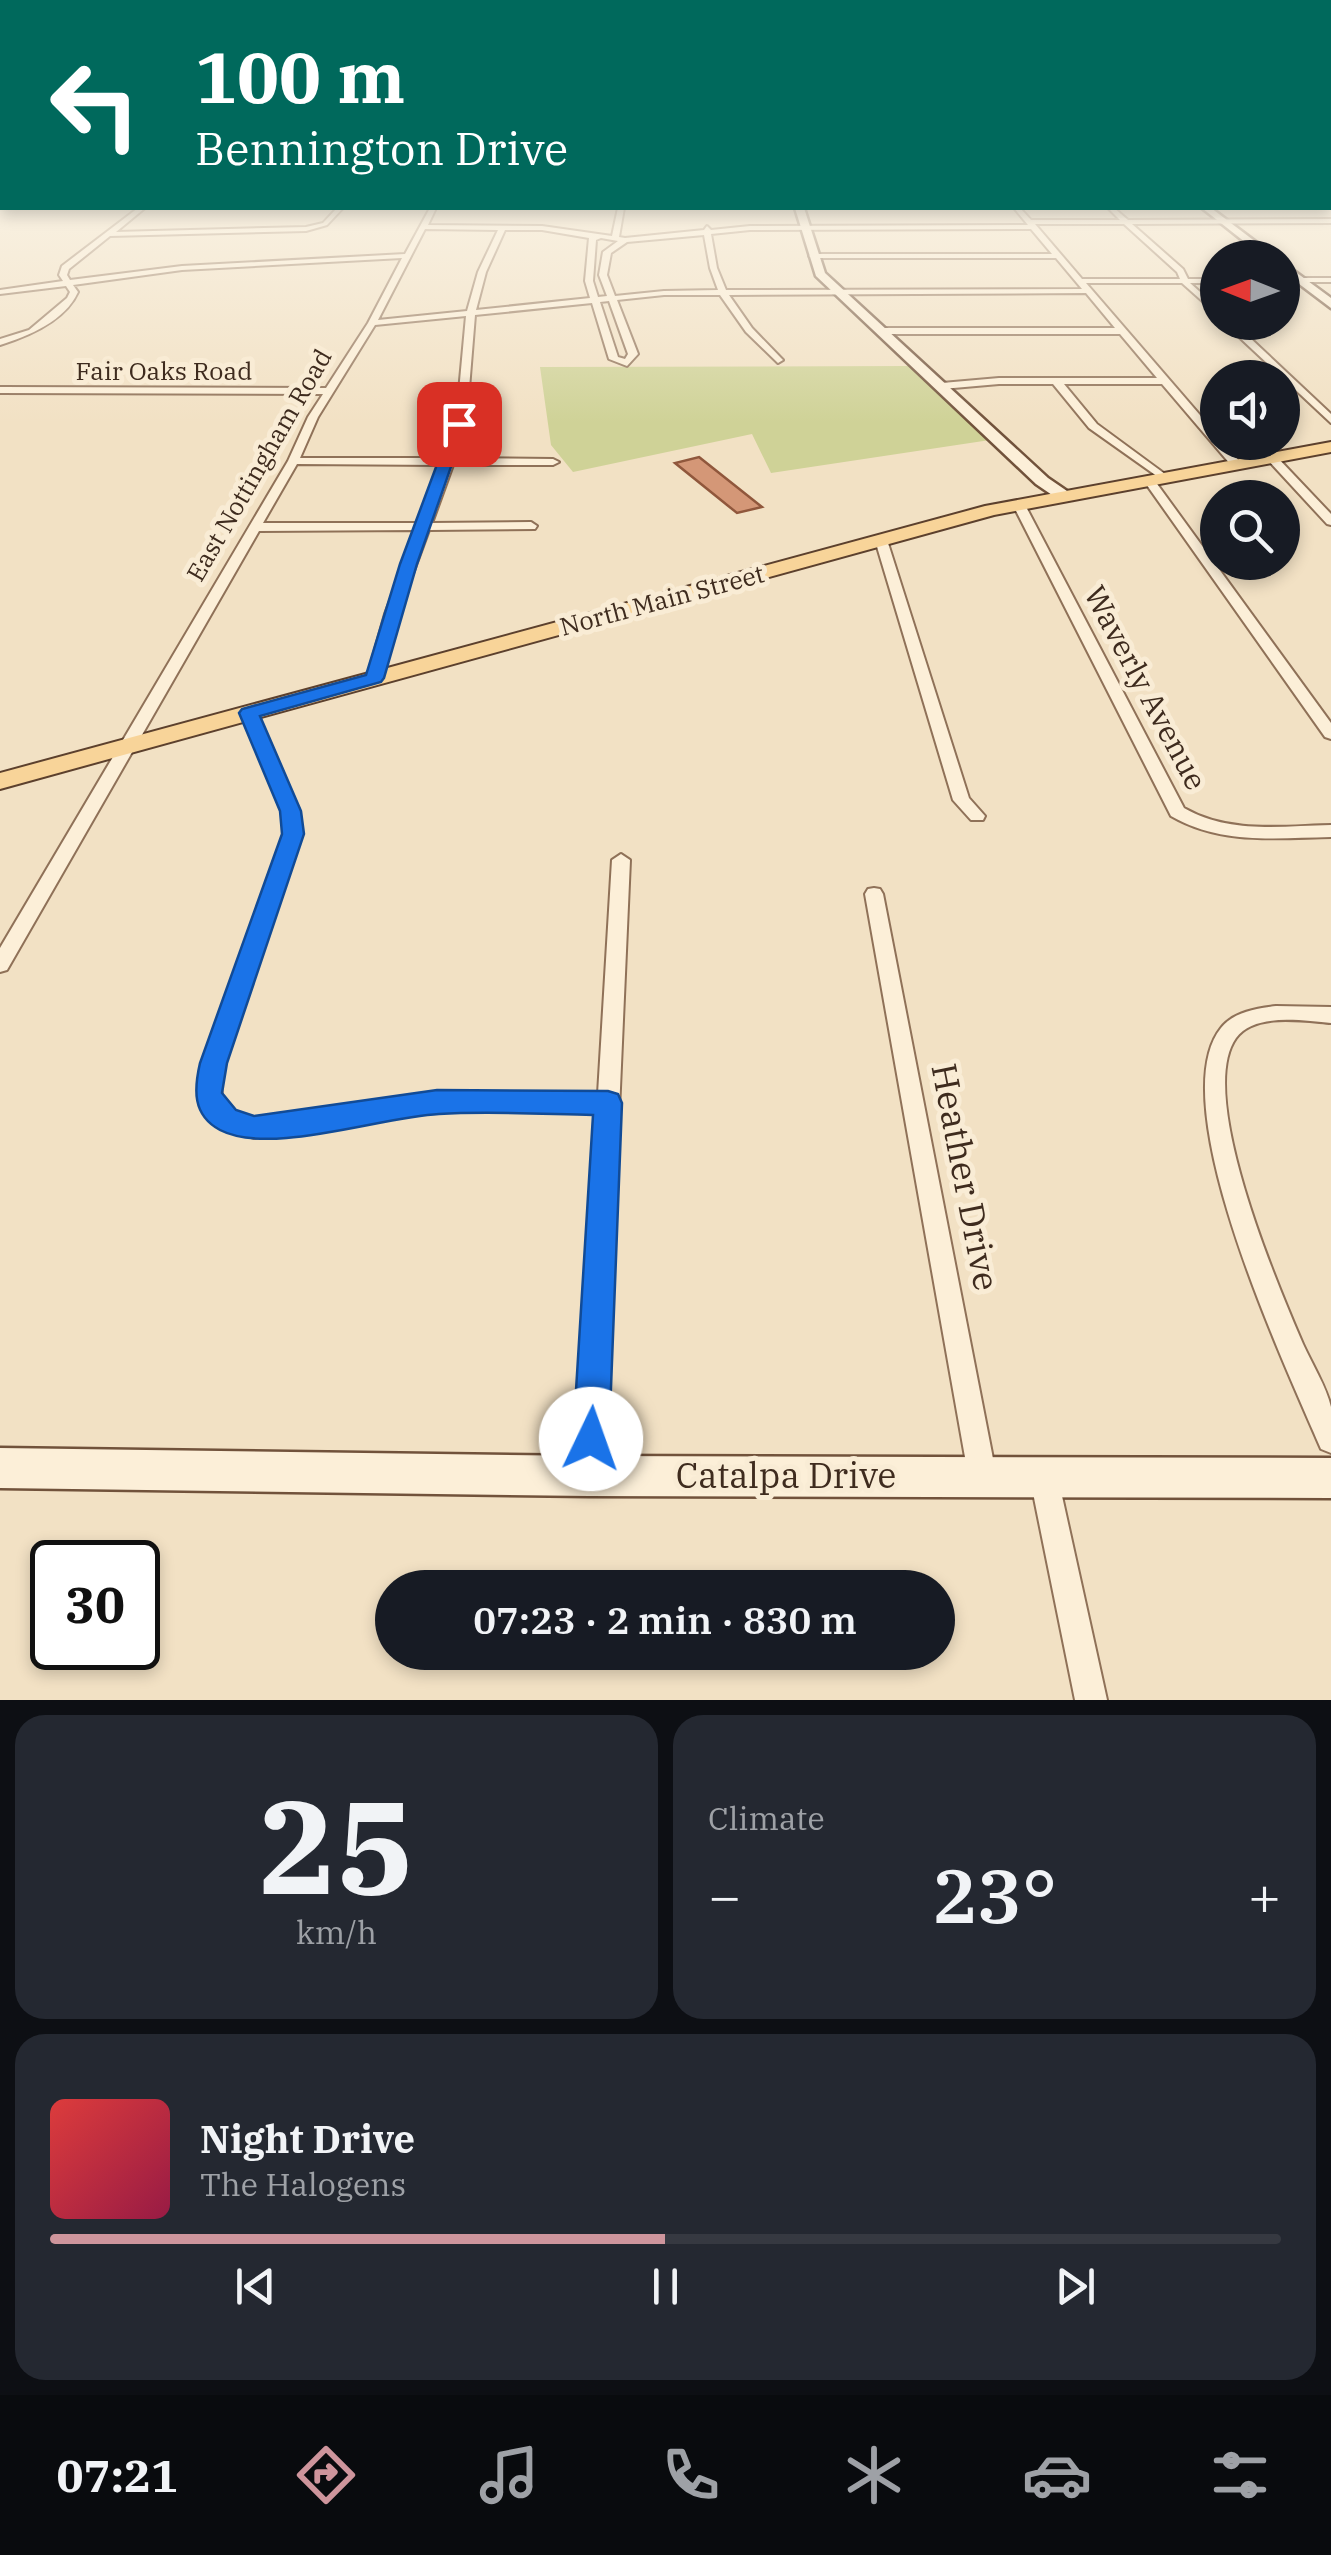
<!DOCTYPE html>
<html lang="en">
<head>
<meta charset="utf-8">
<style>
	body { margin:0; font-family:"IBM Plex Serif",serif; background:#242831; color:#f1f3f6; height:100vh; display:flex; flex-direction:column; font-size:38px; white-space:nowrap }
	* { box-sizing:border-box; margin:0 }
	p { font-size:32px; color:#9ea1a6 }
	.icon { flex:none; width:55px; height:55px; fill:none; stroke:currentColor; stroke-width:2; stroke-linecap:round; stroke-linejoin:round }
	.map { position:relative; height:1700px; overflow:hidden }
	.drawer { display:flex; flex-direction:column; gap:15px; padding:15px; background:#0d0f14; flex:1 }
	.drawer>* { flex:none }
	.guide { position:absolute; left:0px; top:0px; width:1332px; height:210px; box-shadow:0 5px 15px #0003; background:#00695c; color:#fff; overflow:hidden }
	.needle { width:65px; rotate:271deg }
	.tools { position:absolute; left:1200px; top:240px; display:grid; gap:20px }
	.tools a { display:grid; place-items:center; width:100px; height:100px; border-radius:50%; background:#171b24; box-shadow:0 5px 15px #0003; font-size:50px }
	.speed { position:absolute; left:30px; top:1540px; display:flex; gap:20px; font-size:50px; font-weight:700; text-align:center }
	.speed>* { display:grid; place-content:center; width:130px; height:130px; border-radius:50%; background:#171b24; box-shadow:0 5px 15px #0003; line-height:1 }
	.speed .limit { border:5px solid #111; border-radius:15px; background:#fff; color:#111 }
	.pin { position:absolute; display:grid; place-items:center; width:85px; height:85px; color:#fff; margin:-42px; border-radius:20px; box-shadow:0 5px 15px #0006 }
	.me { position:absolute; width:110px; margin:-55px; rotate:3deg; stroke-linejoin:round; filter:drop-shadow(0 0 8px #0008) }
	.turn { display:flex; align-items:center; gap:35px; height:210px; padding:0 30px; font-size:45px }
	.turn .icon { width:130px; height:130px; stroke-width:2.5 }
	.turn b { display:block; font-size:70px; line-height:85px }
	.big { font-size:75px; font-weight:600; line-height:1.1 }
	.drawer .card { flex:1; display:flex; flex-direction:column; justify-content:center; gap:15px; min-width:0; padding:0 35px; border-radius:30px; background:#242831 }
	.drawer .dial { align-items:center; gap:0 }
	.dial b { font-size:130px; line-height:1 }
	.song { display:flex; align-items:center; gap:30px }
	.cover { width:120px; height:120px; border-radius:15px; background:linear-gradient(135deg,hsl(0 70% 55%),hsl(340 70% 35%)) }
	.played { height:10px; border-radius:5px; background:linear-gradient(90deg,#ce959c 50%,#363941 50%) }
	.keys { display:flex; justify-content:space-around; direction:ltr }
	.heat { display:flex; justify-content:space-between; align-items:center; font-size:55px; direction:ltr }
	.drawer .tiles { flex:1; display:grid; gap:15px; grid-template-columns:1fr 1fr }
	.card:last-child { grid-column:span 2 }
	.trip { position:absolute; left:375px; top:1570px; width:580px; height:100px; border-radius:50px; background:#171b24; box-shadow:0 5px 15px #0003; font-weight:600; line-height:100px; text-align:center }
	.menu { display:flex; height:160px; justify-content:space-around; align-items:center; background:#090b0e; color:#9ea1a6 }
	.menu .icon { width:70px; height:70px }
	.menu .active { color:#ce959c }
	.menu b { font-size:45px; color:#f1f3f6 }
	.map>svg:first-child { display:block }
	.green { fill:#cfd297 }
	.building { fill:#d49777; stroke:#90573c; stroke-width:2.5 }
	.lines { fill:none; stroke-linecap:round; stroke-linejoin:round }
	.street-casing { stroke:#8f7158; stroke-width:4 }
	.secondary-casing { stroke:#71523b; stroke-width:5 }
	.primary-casing { stroke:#5c402d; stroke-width:4 }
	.street { fill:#fcefd8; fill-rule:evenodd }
	.secondary { fill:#fcefd8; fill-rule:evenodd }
	.primary { fill:#f8d499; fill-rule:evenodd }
	.route { fill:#1a73e8; stroke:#114b97; stroke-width:2.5 }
	.labels { text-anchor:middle; stroke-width:10; stroke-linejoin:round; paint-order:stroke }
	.far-street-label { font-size:25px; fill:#3e2b1e; stroke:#f9ecd5 }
	.street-label { font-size:30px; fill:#3e2b1e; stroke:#f9ecd5 }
	.near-street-label { font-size:35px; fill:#3e2b1e; stroke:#f9ecd5 }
</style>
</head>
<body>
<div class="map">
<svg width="1331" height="1700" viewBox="0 0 1331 1700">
	<rect width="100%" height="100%" fill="#f2e1c4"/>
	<path class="green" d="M909,366l81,74 -219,33 -19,-39 -179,38 -22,-27 -11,-78z"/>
	<path class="building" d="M699,457l63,50 -25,6 -62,-50z"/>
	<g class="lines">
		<defs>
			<path id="street" d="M1330,185h1v4h-1z
				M138,208h7l-29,24 190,-5 17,-4 14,-15h6l-16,17 -21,6 -196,5 -41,33 -2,6 3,5 112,-14 223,-12 25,-46h6l-8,17 114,1 70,10 6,-28h6l-5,29 6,1 79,-8 3,-4 4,4 39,-4 278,-1 -14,-17h6l11,12h89l-12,-12h6l14,12 203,-1v4l-199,1 51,45 5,10h30v4h-28l28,25v7l-36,-32h-96l132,153v6h5l18,21 -10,2 -69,-81h-98l33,40 68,50 2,2 -6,3 -72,-51 -36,-44h-54l-57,5 -5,-3 5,-3 57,-5h158l-37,-44h-239l-4,-3 4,-3h234l-29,-35 -357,2 23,33 29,30 2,2 -5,3 -32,-31 -26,-37h-56l-47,5 21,54 -11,12 -18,-7 -17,-56 -117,12 -8,98 -12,45 98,1 6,3 -6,3h-100l-21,58 99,-1 6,4 -2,3 -106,1 -31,84 -17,64 -7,4 -7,-4 18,-64 32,-84 -158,1 -252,439 -7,2v-24l288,-487 20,-44 15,-23 -323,-1v-6l326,1 42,-65 34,-65 -220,12 -109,15 5,7c-13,29 -49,44 -78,53v-6l29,-9 38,-32 3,-6 -4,-6 -66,8v-4l63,-9 -4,-6 3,-9zM1035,224h89l53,48 3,7h-98zM425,229l73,1 -20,42 -11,39 -89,9zM1031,229l21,25h-239l-4,2 4,2h243l26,31 -356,1 -9,-22 -6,-34 39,-4zM505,230h37l47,8 -4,43 5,17 -114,12 10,-38zM704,235l6,33 8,22 -54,1 -49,5 -8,-21 4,-22 16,-11zM601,238l17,3 -15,11 -4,23 8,21 -9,1 -5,-16 3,-41zM609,301l19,53 -3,5 -7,-2 -18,-55zM466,316l-9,97 -13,45h-144l18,-41 57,-92zM297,464l145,1 -22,58h-157z
				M1282,278h49v4h-49z
				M1223,322h10l98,92v9z
				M1267,455h8l56,59v11l-4,-1 -60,-65z
				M1144,477h8l179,246v16l-6,-2 -181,-256z
				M1014,501l10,2 160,305c45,26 97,18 147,17v12c-55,1 -110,8 -160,-21l-159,-313z
				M877,537l10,3 82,258 16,18 -2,4h-12l-18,-20 -78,-260z
				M249,708l8,5 41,98 4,22 -78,230c-7,32 -4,47 30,55l183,-25 161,1 14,-234 9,-6 9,6 -27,616 -4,10 -10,4 -10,-4 -4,-10 22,-364 -160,-1 -183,27 -32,-11 -15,-13 -8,-26 3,-25 82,-230 -2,-22 -41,-98z
				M874,888l6,1 3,5 113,580 -4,10 -10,4 -10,-4 -4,-10 -103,-580 3,-5z
				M1276,1006l55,1v16c-27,-2 -76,-11 -95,15 -40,56 41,246 67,306 9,20 23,42 28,63 0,14 0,32 0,46l-10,-4c-35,-82 -160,-346 -100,-421 12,-16 37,-20 55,-22z
				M1044,1464l10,4 4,10 49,222h-32l-45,-222 4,-10z"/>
			<path id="secondary" d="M0,196h2v6h-2z
				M795,208h9l21,65 223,205 19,13v6h-12l-19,-13 -220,-208z
				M1202,208h9l66,50h-12z
				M1282,262l49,36v10l-49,-37z
				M0,1448l589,8 742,2v40l-742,-2 -589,-8z"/>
			<path id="primary" d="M1331,442v10l-337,63 -994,274v-16l985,-267z"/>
		</defs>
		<use href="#street" class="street-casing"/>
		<use href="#secondary" class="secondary-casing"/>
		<use href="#primary" class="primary-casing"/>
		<use href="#street" class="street"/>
		<use href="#secondary" class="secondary"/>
		<use href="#primary" class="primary"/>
	</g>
	<linearGradient id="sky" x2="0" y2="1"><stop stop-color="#8dbbd6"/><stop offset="0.44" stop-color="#f9f2e4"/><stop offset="1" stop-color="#f9f2e4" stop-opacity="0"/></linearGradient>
	<rect width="1331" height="423" fill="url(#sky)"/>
	<path class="route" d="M459,420l7,4 -49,140 -33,114 -3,4 -121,34 41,95 3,23 -77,229 -5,30 14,17 18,6 183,-26 171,1 10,3 4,9 -13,336 -5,12 -13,6 -13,-6 -5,-12 20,-324c-51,-1 -103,-4 -154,-1 -59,3 -169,42 -219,16 -28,-15 -26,-41 -20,-67l82,-229 -2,-23 -41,-98 3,-4 124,-34 34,-111 52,-140z"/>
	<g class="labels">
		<g class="far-street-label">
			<text x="164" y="380">Fair Oaks Road</text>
			<text transform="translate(259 465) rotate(-60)" y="9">East Nottingham Road</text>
			<text transform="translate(662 600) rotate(-15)" y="9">North Main Street</text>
		</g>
		<g class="street-label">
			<text transform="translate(1145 688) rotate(62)" y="10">Waverly Avenue</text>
		</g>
		<g class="near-street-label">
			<text transform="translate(965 1177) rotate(79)" y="12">Heather Drive</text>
			<text x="786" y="1488">Catalpa Drive</text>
		</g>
	</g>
</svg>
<div class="tools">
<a><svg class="needle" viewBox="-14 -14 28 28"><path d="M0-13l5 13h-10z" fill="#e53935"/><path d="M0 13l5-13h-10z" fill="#9ea1a6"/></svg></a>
<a><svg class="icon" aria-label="sound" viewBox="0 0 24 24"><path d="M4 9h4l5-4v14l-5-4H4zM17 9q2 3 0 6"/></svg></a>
<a><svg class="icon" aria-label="search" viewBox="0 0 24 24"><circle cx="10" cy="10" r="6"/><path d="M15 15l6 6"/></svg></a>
</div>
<div class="speed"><div class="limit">30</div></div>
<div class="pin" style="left:459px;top:424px;background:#d93025"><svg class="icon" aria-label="arrive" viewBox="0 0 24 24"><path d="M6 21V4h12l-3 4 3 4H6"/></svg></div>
<svg class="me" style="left:591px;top:1439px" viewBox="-20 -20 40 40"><circle r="19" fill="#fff"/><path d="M0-13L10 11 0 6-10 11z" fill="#1a73e8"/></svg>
<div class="trip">07:23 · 2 min · 830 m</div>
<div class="guide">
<div class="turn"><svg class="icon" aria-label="left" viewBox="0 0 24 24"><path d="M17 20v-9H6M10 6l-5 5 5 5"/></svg><div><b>100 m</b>Bennington Drive</div></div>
</div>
</div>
<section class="drawer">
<div class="tiles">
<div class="card dial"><b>25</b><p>km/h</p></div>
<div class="card"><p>Climate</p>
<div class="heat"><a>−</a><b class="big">23°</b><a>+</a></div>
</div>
<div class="card">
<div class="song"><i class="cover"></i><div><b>Night Drive</b><p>The Halogens</p></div></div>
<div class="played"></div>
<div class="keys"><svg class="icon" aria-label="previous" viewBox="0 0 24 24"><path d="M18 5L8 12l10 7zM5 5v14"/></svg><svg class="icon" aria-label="pause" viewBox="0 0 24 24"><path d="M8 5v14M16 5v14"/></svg><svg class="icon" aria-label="next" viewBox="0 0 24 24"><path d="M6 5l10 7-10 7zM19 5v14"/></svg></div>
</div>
</div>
</section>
<nav class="menu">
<b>07:21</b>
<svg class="icon active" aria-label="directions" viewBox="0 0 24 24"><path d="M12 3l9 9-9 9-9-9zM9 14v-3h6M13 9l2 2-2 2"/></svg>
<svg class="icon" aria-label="music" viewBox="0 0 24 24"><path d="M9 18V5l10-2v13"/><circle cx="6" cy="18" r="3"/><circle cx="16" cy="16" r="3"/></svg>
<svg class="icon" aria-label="phone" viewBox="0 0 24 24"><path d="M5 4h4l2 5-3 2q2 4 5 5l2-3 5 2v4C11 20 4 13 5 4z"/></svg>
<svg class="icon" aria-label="climate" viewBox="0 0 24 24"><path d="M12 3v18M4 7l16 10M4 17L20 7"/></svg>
<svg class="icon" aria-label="car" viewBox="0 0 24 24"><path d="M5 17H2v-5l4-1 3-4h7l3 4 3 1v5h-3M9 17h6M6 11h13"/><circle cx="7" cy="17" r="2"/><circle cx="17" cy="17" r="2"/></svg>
<svg class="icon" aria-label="filters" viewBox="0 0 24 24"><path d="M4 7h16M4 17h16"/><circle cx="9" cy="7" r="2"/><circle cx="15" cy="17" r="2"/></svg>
</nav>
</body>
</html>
